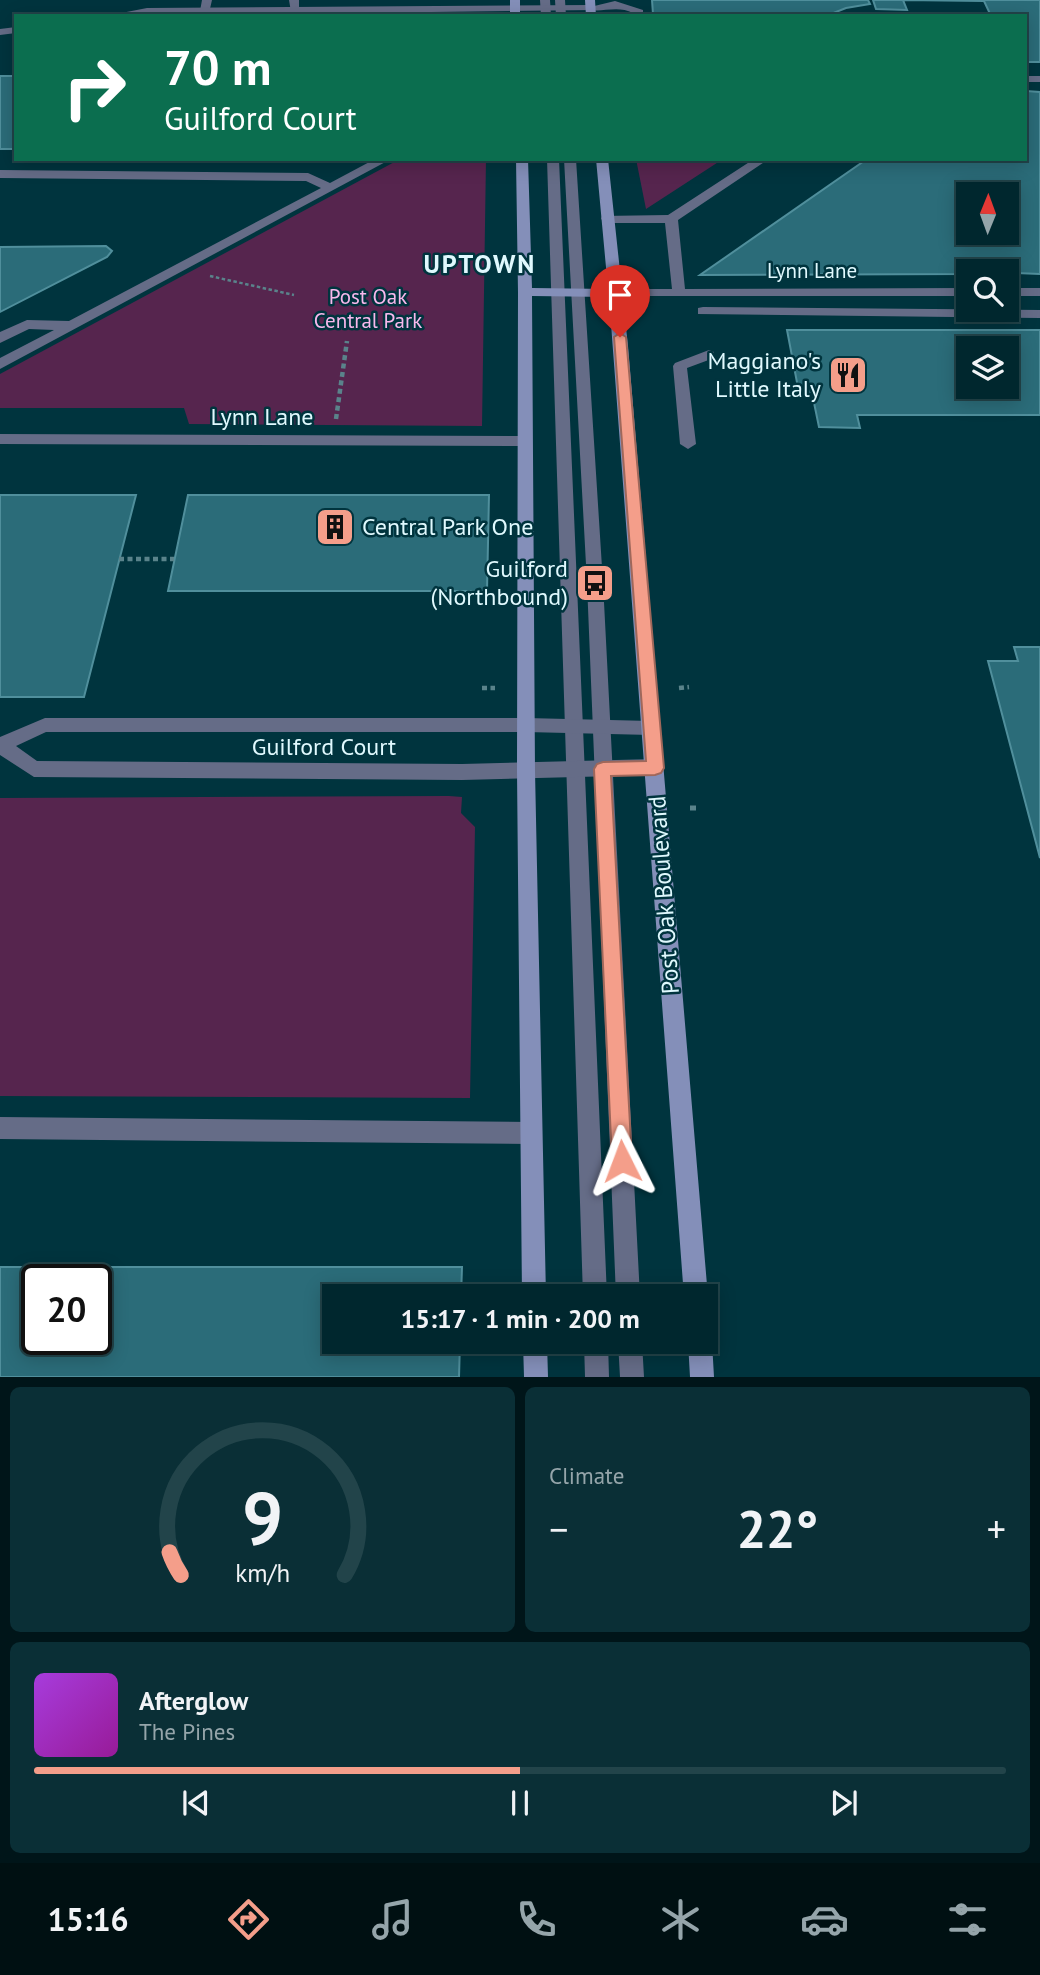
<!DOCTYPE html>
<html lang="en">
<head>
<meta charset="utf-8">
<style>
	body { margin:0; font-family:"PT Sans",sans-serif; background:#0a2f36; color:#f1f3f6; height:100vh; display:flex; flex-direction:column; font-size:26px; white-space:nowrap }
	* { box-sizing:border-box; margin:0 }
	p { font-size:23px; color:#95a5aa }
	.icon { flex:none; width:38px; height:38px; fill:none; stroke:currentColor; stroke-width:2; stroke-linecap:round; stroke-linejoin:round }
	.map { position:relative; height:1377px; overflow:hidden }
	.drawer { display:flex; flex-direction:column; gap:10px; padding:10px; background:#001519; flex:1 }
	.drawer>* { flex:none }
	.top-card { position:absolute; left:14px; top:14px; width:1013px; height:147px; border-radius:0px; box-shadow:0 4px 18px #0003,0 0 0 2px #22444a; background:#0b6e4f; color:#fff; overflow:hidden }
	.needle { width:46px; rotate:1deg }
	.controls { position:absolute; left:956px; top:182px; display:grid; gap:14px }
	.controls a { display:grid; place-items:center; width:63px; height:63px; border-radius:0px; background:#00272e; box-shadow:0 4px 18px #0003,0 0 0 2px #22444a; font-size:35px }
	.speed { position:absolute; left:21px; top:1264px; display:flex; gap:14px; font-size:35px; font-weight:700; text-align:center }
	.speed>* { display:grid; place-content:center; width:91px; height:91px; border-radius:50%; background:#00272e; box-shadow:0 4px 18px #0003,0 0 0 2px #22444a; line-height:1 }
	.speed .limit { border:4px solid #111; border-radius:10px; background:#fff; color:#111 }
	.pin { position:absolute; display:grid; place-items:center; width:60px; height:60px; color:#fff; margin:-72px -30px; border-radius:50% 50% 50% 0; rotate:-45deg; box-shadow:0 0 7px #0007 }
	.pin .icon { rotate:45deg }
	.me { position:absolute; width:77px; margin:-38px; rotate:357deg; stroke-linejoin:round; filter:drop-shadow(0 0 5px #0008) }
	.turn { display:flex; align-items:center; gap:24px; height:147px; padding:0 35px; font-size:32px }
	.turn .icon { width:91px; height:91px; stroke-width:2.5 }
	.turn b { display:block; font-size:49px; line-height:60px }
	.big { font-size:52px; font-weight:800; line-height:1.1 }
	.drawer .card { flex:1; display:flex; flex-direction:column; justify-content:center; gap:10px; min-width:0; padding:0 24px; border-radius:10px; background:#0a2f36 }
	.drawer .dial { align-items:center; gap:0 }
	.dial svg { height:182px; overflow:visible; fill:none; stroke:#22444a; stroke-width:7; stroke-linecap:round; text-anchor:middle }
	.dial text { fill:#f1f3f6; stroke:none }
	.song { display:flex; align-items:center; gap:21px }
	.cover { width:84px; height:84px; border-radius:10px; background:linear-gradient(135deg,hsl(280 70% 55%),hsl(300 70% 35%)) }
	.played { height:7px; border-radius:4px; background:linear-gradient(90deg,#f49e8a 50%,#22444a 50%) }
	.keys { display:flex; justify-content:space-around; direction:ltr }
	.heat { display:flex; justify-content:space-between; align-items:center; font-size:38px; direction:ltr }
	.drawer .tiles { flex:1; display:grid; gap:10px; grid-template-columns:1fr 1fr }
	.card:last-child { grid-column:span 2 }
	.trip { position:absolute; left:322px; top:1284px; width:396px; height:70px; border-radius:0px; background:#00272e; box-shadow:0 4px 18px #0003,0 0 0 2px #22444a; font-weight:800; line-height:70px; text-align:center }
	.tab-bar { display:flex; height:112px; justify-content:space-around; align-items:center; background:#001012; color:#95a5aa }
	.tab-bar .icon { width:49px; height:49px }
	.tab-bar .active { color:#f49e8a }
	.tab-bar b { font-size:32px; color:#f1f3f6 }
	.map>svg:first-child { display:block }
	.green { fill:#56254e }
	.building { fill:#2b6c79; stroke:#508f9c; stroke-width:2; fill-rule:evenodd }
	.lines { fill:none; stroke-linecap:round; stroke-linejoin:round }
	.path-far2 { stroke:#5a838b; stroke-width:2.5; stroke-dasharray:3.5 2.5; stroke-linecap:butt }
	.path-far1 { stroke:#5a838b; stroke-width:4.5; stroke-dasharray:5 3.5; stroke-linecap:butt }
	.path { stroke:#5a838b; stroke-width:5; stroke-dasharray:6 4.5; stroke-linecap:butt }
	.service { fill:#656c87; fill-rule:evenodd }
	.tertiary { fill:#656c87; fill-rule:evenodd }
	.secondary { fill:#848fb9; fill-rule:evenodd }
	.route { fill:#f49e8a; stroke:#9f675a; stroke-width:2 }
	.labels { text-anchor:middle; stroke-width:5; stroke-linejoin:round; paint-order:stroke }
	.far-street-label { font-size:21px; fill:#e0f9fe; stroke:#00343e }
	.far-park-label { font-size:21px; fill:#f8b8ec; stroke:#00343e }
	.poi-label { font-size:24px; fill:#e0f9fe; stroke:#00343e; text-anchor:end }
	.street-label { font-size:24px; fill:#e0f9fe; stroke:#00343e }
	.far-district-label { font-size:26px; font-weight:bold; letter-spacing:2px; fill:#e0f9fe; stroke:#00343e }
</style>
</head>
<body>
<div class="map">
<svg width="1040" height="1377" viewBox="0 0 1040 1377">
	<rect width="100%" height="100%" fill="#00343e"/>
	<path class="green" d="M400,159h86l-4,267 -293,-2 -5,-16h-184v-34z
		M636,159h87l-77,50z
		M449,796l13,1 -1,16 14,14 -5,271 -470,-2v-298z"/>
	<path class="building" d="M652,0h216l2,4 -24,4 -20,8h-148l-25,-2z
		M873,0h167v62h-14v-46h-35l-7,-15 -81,-1 4,10 -31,-1z
		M0,76h16v73h-16z
		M1026,91l14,1v182l-72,-3v3l-268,1 167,-116h159zM968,194h38v39h-38z
		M106,246l6,5 -5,6 -107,55v-65z
		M787,330h253v85h-183l3,13 -41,-1 -7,-34h-13zM968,348h38v39h-38z
		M0,495h136l-52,202h-84z
		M188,495h301l-2,96h-319z
		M1014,647h26v211l-52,-197h30z
		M0,1267h462l-1,30h-127v45h126l-1,35h-459zM37,1279h59v60h-59z"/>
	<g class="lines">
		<path class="path-far2" d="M210,276l84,19"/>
		<path class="path-far1" d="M336,419l11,-78
			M119,559h55
			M482,688h13
			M679,688l10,-1"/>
		<path class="path" d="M690,808h6"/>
		<path class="service" d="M202,0h10l-3,13 -9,-2z
			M289,0h10v12h-8z
			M540,0h10l1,16h-10z
			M555,0h10l1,16h-10z
			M615,1l28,9v6h-10v-3c-17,-9 -36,2 -47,-5z
			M1026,76h14v6h-14z
			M375,159h16l-391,210v-11l54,-28 -25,-1 -29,14v-11l27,-12 42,1 252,-133 -15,-7 -306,-3v-8l308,3 22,10z
			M547,159h12l48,1138h-24z
			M564,159h12l27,424 37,714h-24l-29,-714z
			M754,159h15l-91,61 7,69 283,-1v8h-359v-6l5,-1h58l-7,-66h-58l-6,-4 1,-3 66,-1z
			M1006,288h34v8h-34z
			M703,307l337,3v8l-342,-4v-6z
			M709,350l5,2v6l-27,10 9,76 -8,5 -8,-5 -7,-78 2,-3z
			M0,434l524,2 7,5 -7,5 -524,-2z
			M0,1117l530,5 8,3 3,8 -3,8 -8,3 -530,-5z
			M584,1342h24l1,35h-24z
			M618,1342h24l2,35h-24z"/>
		<path class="tertiary" d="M591,5l5,3 -1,2 -489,6 41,-8z
			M16,27v6l-16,2v-6z
			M45,718h481l125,3 6,2 3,5 -3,5 -6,2 -125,-3h-480l-30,14 21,15 425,3 193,-5 6,3 3,5 -3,5 -6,3 -193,5 -428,-3 -34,-22v-18z"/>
		<path class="secondary" d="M510,0h10v16h-10z
			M585,0h10l1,16h-10z
			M516,159h12l4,129 76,1 -12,-130h12l20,187 80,951 -3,6v-6h-21l-75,-1000 -77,-1 3,475 11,526h-24l-5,-526 1,-479z
			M705,1332l7,10 2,35h-24l-2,-35h17z
			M523,1342h24l1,35h-24z"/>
	</g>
	<path class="route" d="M620,333l6,4 38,431 -3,5 -6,2 -44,1 21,385 -3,7 -7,3 -7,-3 -3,-7 -18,-392 3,-5 6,-2 43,-1 -32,-424z"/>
	<defs>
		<symbol id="restaurant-square" viewBox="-11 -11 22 22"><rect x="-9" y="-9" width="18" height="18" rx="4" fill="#f49e8a" stroke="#00343e"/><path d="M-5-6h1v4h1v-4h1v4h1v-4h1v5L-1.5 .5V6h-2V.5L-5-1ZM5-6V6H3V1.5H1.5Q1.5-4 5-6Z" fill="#111"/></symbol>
		<symbol id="building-square" viewBox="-11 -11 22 22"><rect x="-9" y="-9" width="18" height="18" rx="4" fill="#f49e8a" stroke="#00343e"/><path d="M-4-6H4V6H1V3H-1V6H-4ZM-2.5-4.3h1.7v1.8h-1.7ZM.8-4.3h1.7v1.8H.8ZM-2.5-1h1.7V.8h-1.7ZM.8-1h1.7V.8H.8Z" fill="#111"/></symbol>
		<symbol id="bus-square" viewBox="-11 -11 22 22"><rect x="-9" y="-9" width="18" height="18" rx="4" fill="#f49e8a" stroke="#00343e"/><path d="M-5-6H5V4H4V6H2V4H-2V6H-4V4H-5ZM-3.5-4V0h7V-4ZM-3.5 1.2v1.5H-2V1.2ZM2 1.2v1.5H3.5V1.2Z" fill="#111"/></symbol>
	</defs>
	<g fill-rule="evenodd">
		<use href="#restaurant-square" x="826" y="353" width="44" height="44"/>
		<use href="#building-square" x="313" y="505" width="44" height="44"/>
		<use href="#bus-square" x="573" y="561" width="44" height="44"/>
	</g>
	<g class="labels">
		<g class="far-street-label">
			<text x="812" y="278">Lynn Lane</text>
		</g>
		<g class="far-park-label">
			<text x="368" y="304">Post Oak<tspan x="368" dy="24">Central Park</tspan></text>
		</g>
		<g class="poi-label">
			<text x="821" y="369">Maggiano's<tspan x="821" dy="28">Little Italy</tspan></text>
			<text x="362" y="535" text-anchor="start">Central Park One</text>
			<text x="568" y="577">Guilford<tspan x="568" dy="28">(Northbound)</tspan></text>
		</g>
		<g class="street-label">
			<text x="262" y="425">Lynn Lane</text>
			<text x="324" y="755">Guilford Court</text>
			<text transform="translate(664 895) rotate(-94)" y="8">Post Oak Boulevard</text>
		</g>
		<g class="far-district-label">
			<text x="480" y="273">UPTOWN</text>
		</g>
	</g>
</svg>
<div class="controls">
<a><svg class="needle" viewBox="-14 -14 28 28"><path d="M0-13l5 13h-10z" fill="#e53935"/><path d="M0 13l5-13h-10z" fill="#95a5aa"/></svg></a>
<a><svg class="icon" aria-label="search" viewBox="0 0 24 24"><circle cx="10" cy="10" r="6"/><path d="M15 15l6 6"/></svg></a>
<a><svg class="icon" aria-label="layers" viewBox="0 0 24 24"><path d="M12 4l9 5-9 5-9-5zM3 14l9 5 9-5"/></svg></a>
</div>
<div class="speed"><div class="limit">20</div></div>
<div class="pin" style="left:620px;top:337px;background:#d93025"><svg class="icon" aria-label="arrive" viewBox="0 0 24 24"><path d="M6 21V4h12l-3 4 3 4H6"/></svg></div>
<svg class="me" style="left:622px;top:1161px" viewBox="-20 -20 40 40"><path d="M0-17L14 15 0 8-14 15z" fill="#f49e8a" stroke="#fff" stroke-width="4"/></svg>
<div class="trip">15:17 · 1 min · 200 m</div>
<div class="top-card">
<div class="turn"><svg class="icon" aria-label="right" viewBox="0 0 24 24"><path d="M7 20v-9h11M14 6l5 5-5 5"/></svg><div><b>70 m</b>Guilford Court</div></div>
</div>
</div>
<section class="drawer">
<div class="tiles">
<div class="card dial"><svg viewBox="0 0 100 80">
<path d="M14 69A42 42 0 1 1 86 69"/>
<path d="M14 69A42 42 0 0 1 9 59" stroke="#f49e8a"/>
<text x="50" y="56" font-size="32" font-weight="700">9</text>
<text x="50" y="72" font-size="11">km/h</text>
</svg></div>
<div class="card"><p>Climate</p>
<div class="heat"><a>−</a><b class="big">22°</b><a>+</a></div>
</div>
<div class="card">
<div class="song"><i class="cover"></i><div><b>Afterglow</b><p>The Pines</p></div></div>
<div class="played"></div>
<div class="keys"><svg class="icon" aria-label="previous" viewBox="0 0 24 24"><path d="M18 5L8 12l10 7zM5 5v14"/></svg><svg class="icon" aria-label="pause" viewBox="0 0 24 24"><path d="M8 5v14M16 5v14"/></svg><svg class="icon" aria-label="next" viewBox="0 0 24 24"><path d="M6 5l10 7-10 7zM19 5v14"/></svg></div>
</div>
</div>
</section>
<nav class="tab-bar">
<b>15:16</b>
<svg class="icon active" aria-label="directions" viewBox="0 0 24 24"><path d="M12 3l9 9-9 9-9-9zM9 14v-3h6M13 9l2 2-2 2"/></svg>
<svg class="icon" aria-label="music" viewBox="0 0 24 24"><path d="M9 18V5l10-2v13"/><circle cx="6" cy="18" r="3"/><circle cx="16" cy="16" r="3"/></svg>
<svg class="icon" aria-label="phone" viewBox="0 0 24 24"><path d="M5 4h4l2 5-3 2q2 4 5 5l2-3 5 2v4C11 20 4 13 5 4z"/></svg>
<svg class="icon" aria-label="climate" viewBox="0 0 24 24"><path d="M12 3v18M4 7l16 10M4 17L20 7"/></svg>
<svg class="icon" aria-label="car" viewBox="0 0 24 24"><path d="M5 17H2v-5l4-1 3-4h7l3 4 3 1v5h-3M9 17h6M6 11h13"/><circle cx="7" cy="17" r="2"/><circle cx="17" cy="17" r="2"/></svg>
<svg class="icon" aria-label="filters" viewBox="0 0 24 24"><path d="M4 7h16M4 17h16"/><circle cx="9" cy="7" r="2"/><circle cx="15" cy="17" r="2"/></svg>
</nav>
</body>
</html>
